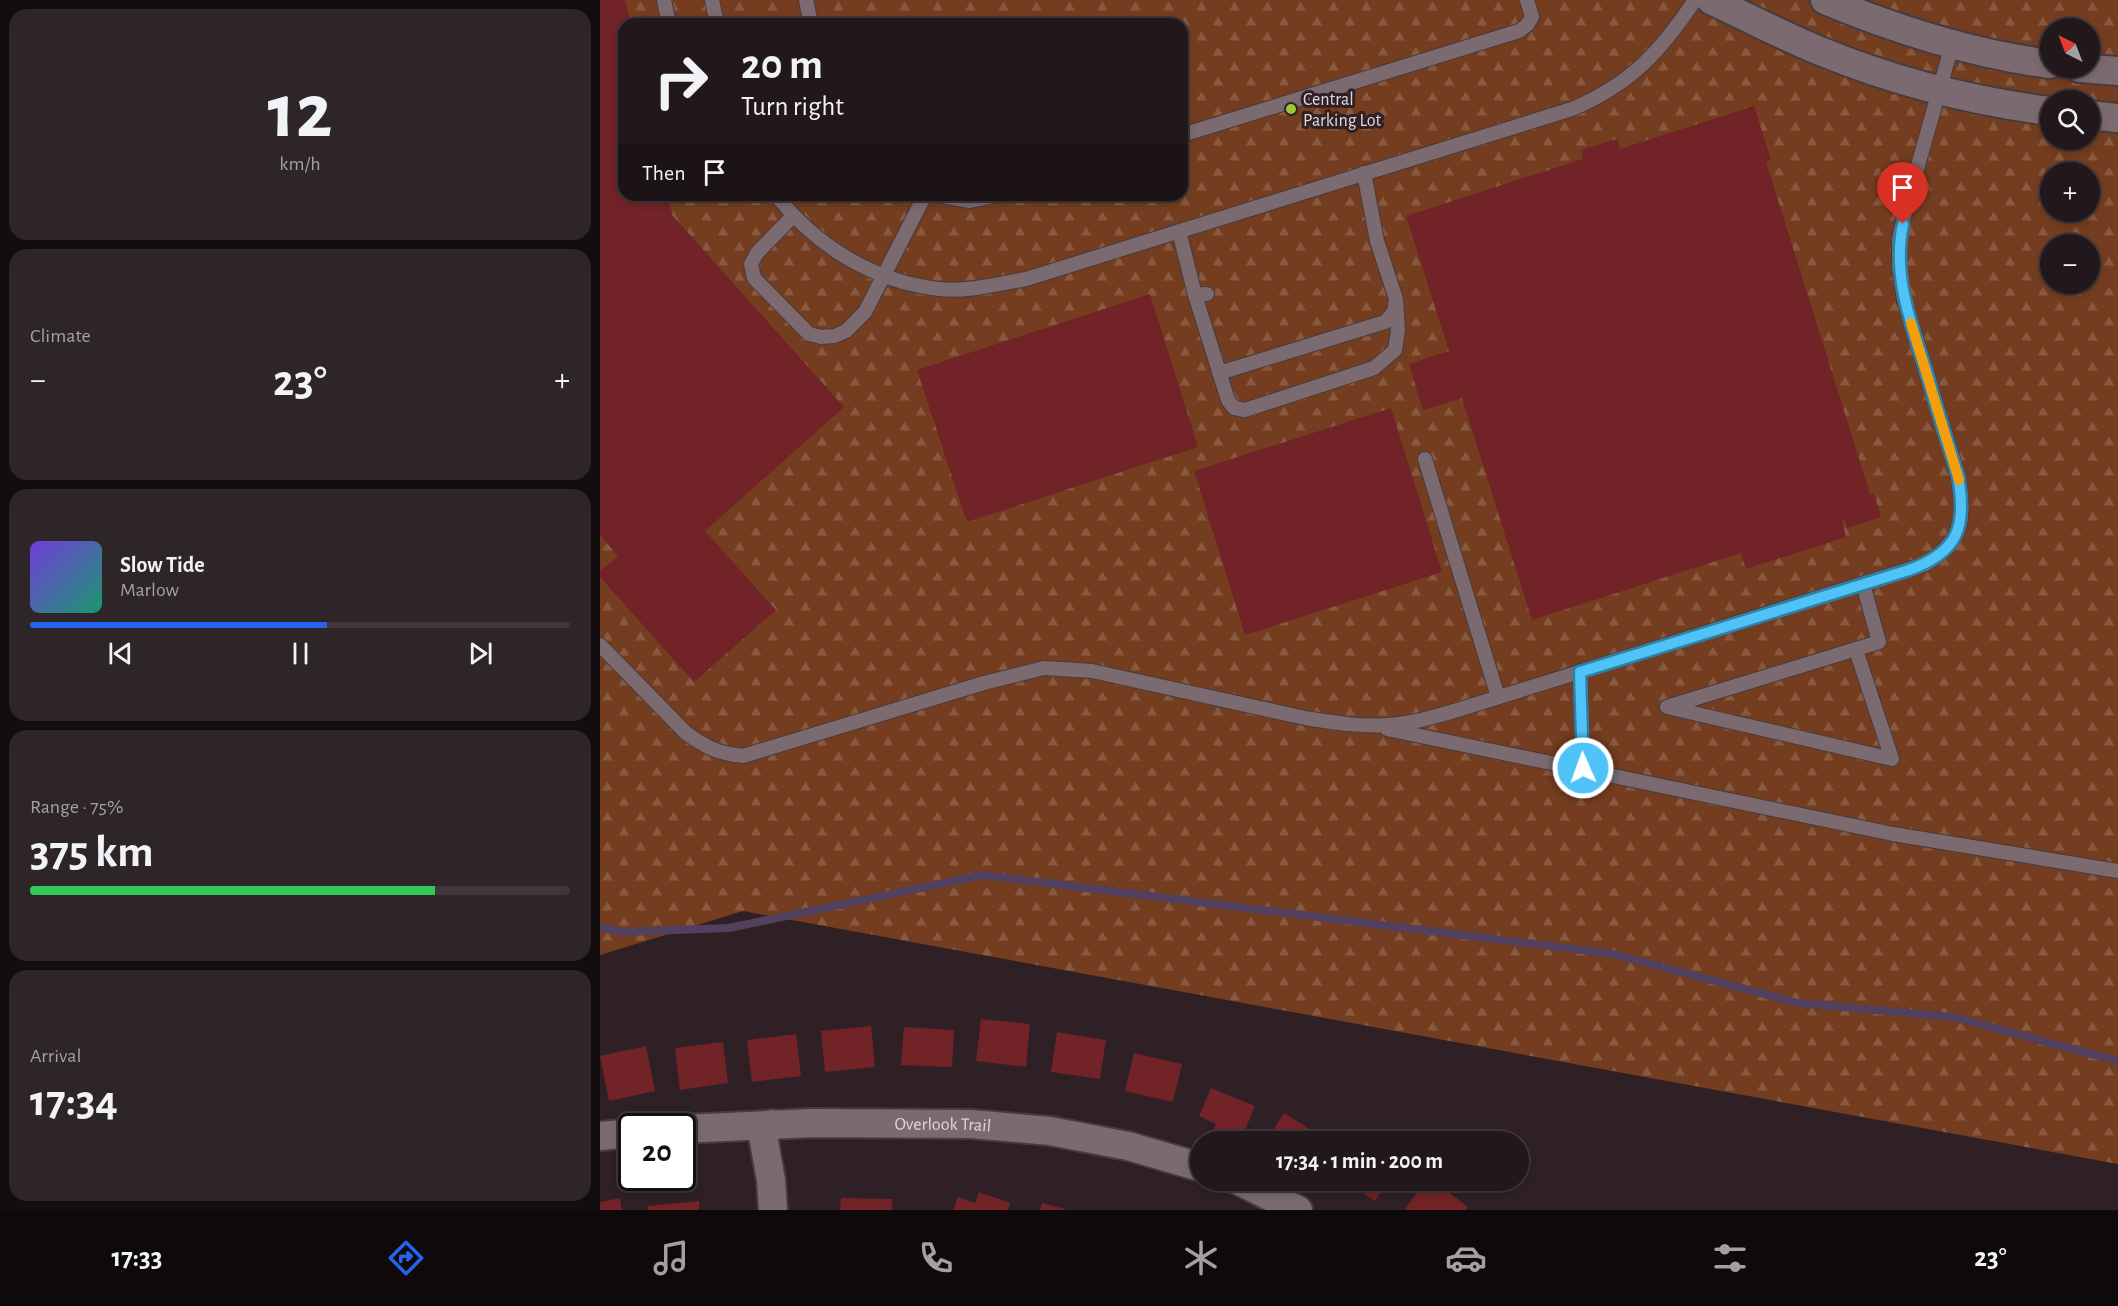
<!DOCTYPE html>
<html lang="en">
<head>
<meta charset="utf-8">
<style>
	body { margin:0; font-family:"Alegreya Sans",sans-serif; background:#2e2529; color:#f1f3f6; height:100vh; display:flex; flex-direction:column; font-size:22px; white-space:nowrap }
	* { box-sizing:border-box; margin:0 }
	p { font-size:20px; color:#a2a0a3 }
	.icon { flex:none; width:33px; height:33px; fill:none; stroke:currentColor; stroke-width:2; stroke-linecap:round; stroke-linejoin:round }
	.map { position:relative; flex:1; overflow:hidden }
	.details { display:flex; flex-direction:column; gap:9px; padding:9px; background:#130d0f; width:600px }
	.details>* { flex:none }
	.top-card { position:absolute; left:18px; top:18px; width:570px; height:183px; border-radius:18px; box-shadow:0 3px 9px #0003,0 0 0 2px #3f373b; background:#22181c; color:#f1f3f6; overflow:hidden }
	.needle { width:39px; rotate:318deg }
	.controls { position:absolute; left:1440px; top:18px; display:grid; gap:12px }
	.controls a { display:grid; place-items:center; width:60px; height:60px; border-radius:50%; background:#22181c; box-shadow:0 3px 9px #0003,0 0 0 2px #3f373b; font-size:30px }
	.speed { position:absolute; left:18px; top:1113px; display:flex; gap:12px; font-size:30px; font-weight:700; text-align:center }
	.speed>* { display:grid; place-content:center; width:78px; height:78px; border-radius:50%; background:#22181c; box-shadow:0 3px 9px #0003,0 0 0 2px #3f373b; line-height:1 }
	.speed .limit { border:3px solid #111; border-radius:9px; background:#fff; color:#111 }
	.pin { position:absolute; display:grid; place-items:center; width:51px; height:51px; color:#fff; margin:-62px -26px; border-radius:50% 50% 50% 0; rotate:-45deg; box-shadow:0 0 6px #0007 }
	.pin .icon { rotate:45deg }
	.me { position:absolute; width:66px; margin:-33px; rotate:358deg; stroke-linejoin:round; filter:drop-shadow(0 0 4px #0008) }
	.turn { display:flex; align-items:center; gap:21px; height:126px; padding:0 24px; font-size:27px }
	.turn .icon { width:78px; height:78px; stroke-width:2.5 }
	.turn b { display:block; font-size:42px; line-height:51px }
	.then { display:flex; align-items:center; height:57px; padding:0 24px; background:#0003; gap:12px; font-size:22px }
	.big { font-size:45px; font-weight:700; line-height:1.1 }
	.details .widget { flex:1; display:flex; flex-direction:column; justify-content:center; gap:9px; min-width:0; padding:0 21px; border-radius:18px; background:#2e2529 }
	.details .dial { align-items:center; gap:0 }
	.dial b { font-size:78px; line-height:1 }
	.song { display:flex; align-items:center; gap:18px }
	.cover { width:72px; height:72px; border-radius:9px; background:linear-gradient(135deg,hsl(260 70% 55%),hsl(160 70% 35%)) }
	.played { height:6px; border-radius:3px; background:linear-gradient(90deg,#2563eb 55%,#3f373b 55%) }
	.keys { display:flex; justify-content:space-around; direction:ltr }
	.heat { display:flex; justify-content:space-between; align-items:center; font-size:33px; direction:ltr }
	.charge { height:9px; border-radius:4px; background:linear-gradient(90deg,#34c759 75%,#3f373b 0) }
	.trip { position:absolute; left:590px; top:1131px; width:339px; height:60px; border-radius:30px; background:#22181c; box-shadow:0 3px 9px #0003,0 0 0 2px #3f373b; font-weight:700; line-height:60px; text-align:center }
	.tabs { display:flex; height:96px; justify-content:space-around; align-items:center; background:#0e0a0b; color:#a2a0a3 }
	.tabs .icon { width:42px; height:42px }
	.tabs .selected { color:#2563eb }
	.tabs b { font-size:27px; color:#f1f3f6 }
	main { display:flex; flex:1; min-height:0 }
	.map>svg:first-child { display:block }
	.forest { fill:url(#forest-firs); fill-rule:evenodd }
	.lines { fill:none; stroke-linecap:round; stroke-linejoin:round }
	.stream { stroke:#51405e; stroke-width:8 }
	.building { fill:#712327 }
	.lane-casing { stroke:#463b3f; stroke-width:16 }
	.street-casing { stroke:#463b3f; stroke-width:32 }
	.lane { stroke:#7b6a70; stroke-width:14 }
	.street { stroke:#7b6a70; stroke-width:28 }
	.route-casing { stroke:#337fa1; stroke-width:15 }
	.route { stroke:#4fc3f7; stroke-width:10 }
	.slow { stroke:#f59e0b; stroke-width:10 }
	.poi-dot { fill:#99cb35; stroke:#2e2025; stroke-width:2 }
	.labels { text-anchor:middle; stroke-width:6; stroke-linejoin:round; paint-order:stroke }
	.poi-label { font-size:18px; fill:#e0d6d9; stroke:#2e2025; text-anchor:start }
	.street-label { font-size:18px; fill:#e0d6d9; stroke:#2e2025 }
</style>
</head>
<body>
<main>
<section class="details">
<div class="widget dial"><b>12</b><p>km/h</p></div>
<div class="widget"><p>Climate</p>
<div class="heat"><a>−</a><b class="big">23°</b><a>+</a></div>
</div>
<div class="widget">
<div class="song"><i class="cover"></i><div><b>Slow Tide</b><p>Marlow</p></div></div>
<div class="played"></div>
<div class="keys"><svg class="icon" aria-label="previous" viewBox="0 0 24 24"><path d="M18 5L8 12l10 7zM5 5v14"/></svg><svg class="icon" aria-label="pause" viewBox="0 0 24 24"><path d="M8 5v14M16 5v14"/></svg><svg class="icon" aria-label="next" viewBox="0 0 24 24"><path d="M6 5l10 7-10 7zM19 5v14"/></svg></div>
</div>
<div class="widget"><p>Range · 75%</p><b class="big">375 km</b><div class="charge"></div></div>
<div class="widget"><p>Arrival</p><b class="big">17:34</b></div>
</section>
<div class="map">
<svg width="1518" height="1210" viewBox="0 0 1518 1210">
	<defs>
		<pattern id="forest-firs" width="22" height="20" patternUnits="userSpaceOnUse" patternTransform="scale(1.5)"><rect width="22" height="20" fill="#743d1f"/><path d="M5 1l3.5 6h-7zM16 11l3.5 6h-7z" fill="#88583f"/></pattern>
	</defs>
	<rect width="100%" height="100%" fill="#2e2025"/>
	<path class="forest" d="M0,0h1518v1164l-1375,-253 -143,44zM24,24h558v171h-558zM1450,28h40v40h-40zM1450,100h40v40h-40zM1450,172h40v40h-40zM1450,244h40v40h-40z"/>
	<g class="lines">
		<path class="stream" d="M0,927l22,5 107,-4 254,-53 630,79 185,49 155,14 165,44"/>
	</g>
	<path class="building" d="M0,0h25l6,24h-7v171h44l4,20 172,192 -139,124 71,79 -82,72 -94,-105v-6l18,-15 -18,-21z
		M1154,106l17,54 -5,2 104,332 4,-1 7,24 -34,11 -2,-8 -3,1 4,16 -100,32 -5,-16 -209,67 -70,-222 -39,12 -14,-46 40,-13 -43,-135 177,-57 -2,-9 36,-11 3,10z
		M550,294l48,153 -231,75 -50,-152z
		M791,408l51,164 -197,63 -51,-164z
		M381,1019l49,5 -4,43 -50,-6z
		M271,1026l4,41 -50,5 -4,-41z
		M304,1027l50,3 -2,37 -51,-2z
		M457,1032l49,8 -6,39 -49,-7z
		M196,1034l5,42 -49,6 -5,-42z
		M123,1042l5,41 -48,7 -5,-42z
		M46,1046l9,45 -46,10 -9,-45z
		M534,1053l48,11 -9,38 -48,-11z
		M611,1088l44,18 -15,36h-11l-18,-8 5,-10 -17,-8z
		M684,1113l42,26 -1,3h-59z
		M744,1180h45l-14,21z
		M826,1180h6l36,27 -2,3h-59l-2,-1z
		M379,1192l31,11 -2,7h-55l5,-13 17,6z
		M20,1198l2,12h-22v-8z
		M241,1198l51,1v11h-52z
		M99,1201v9h-51v-4z
		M442,1203l23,6v1h-25z"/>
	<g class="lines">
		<defs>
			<path id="lane" d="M64,0l5,24
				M112,0l5,24
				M206,0l5,24
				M582,135l337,-104 8,-6 5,-8 -5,-17
				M176,195c40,51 98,87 163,94 29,3 59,-5 87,-10l546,-170c59,-25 88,-57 123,-109
				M336,195l34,6 28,-6
				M193,216l-36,37 -6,11 3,14 55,56 12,3 14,-1 11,-5 19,-19 60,-117
				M579,231l16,64 12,-1
				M595,295l33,105 6,8 11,2 129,-42 21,-18 3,-19 -2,-32
				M619,373l166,-51 9,-10 2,-13 -19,-58 -13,-68
				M825,459l73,238
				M0,645l86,88c21,15 31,20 57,23l241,-73 60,-15 48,3 213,47c31,5 62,10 94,6 23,-3 46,-10 68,-17l459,-143c38,-25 39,-45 32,-88l-54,-177 -5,-31v-29l7,-31 46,-163
				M1256,650l36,109 -225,-52 212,-65 -16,-58
				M980,672l3,96
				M787,729l506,105 225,37"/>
			<g id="street">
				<path d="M1111,0c36,17 72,36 109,51 73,30 151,50 230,60"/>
				<path d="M1225,0c72,30 148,54 225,64"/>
				<path d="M1480,68l38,3"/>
				<path d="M1490,115l28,3"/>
				<path d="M172,1124l-9,12 8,44 2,30"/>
				<path id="s1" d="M82,1129l131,-6 158,1 79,7 78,15 72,21"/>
				<path d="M0,1136l32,-3"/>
				<path d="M637,1180l61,30"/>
			</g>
		</defs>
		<use href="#lane" class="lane-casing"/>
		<use href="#street" class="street-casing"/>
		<use href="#lane" class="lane"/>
		<use href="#street" class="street"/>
	</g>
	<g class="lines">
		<defs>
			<path id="route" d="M983,768l-3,-96 329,-102c50,-18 58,-44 49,-94 -11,-35 -22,-70 -32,-105 -15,-48 -34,-96 -23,-147"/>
		</defs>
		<use href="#route" class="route-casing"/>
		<use href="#route" class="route"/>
		<path class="slow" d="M1311,323l48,157"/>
	</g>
	<circle class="poi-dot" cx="691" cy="109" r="6"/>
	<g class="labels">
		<g class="poi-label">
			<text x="703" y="105">Central<tspan x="703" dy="21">Parking Lot</tspan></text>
		</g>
		<g class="street-label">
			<text dy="6" stroke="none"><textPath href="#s1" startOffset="261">Overlook Trail</textPath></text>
		</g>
	</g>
</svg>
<div class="controls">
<a><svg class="needle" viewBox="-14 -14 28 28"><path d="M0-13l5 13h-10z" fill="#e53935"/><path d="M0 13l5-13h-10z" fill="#a2a0a3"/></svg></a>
<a><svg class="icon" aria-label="search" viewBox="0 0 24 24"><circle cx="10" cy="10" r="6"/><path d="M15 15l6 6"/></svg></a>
<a>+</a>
<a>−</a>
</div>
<div class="speed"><div class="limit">20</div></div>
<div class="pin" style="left:1303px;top:224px;background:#d93025"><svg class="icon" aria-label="arrive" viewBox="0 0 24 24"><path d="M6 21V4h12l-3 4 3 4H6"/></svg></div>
<svg class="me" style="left:983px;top:768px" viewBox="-20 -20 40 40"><circle r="17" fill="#4fc3f7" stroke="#fff" stroke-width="3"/><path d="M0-11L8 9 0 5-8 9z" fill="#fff"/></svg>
<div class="trip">17:34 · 1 min · 200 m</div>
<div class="top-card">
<div class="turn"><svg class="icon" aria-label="right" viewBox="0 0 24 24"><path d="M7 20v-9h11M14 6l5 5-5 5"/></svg><div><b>20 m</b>Turn right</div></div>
<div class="then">Then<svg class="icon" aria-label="arrive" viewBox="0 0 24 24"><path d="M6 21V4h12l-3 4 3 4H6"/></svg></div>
</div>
</div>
</main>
<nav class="tabs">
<b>17:33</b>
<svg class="icon selected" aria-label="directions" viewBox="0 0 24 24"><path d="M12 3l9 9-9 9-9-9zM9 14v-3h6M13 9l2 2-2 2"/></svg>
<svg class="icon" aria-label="music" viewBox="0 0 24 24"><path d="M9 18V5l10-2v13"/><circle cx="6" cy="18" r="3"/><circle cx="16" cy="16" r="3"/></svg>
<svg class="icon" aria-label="phone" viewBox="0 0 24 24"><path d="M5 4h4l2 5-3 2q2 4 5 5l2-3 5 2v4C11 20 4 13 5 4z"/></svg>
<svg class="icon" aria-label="climate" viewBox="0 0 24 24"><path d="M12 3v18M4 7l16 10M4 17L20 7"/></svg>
<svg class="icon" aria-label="car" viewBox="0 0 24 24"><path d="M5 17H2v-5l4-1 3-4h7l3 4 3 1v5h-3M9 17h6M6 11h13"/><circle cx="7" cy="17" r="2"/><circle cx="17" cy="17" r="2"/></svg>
<svg class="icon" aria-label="filters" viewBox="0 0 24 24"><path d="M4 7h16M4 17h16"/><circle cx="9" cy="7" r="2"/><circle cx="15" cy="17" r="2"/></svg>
<b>23°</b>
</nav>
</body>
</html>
